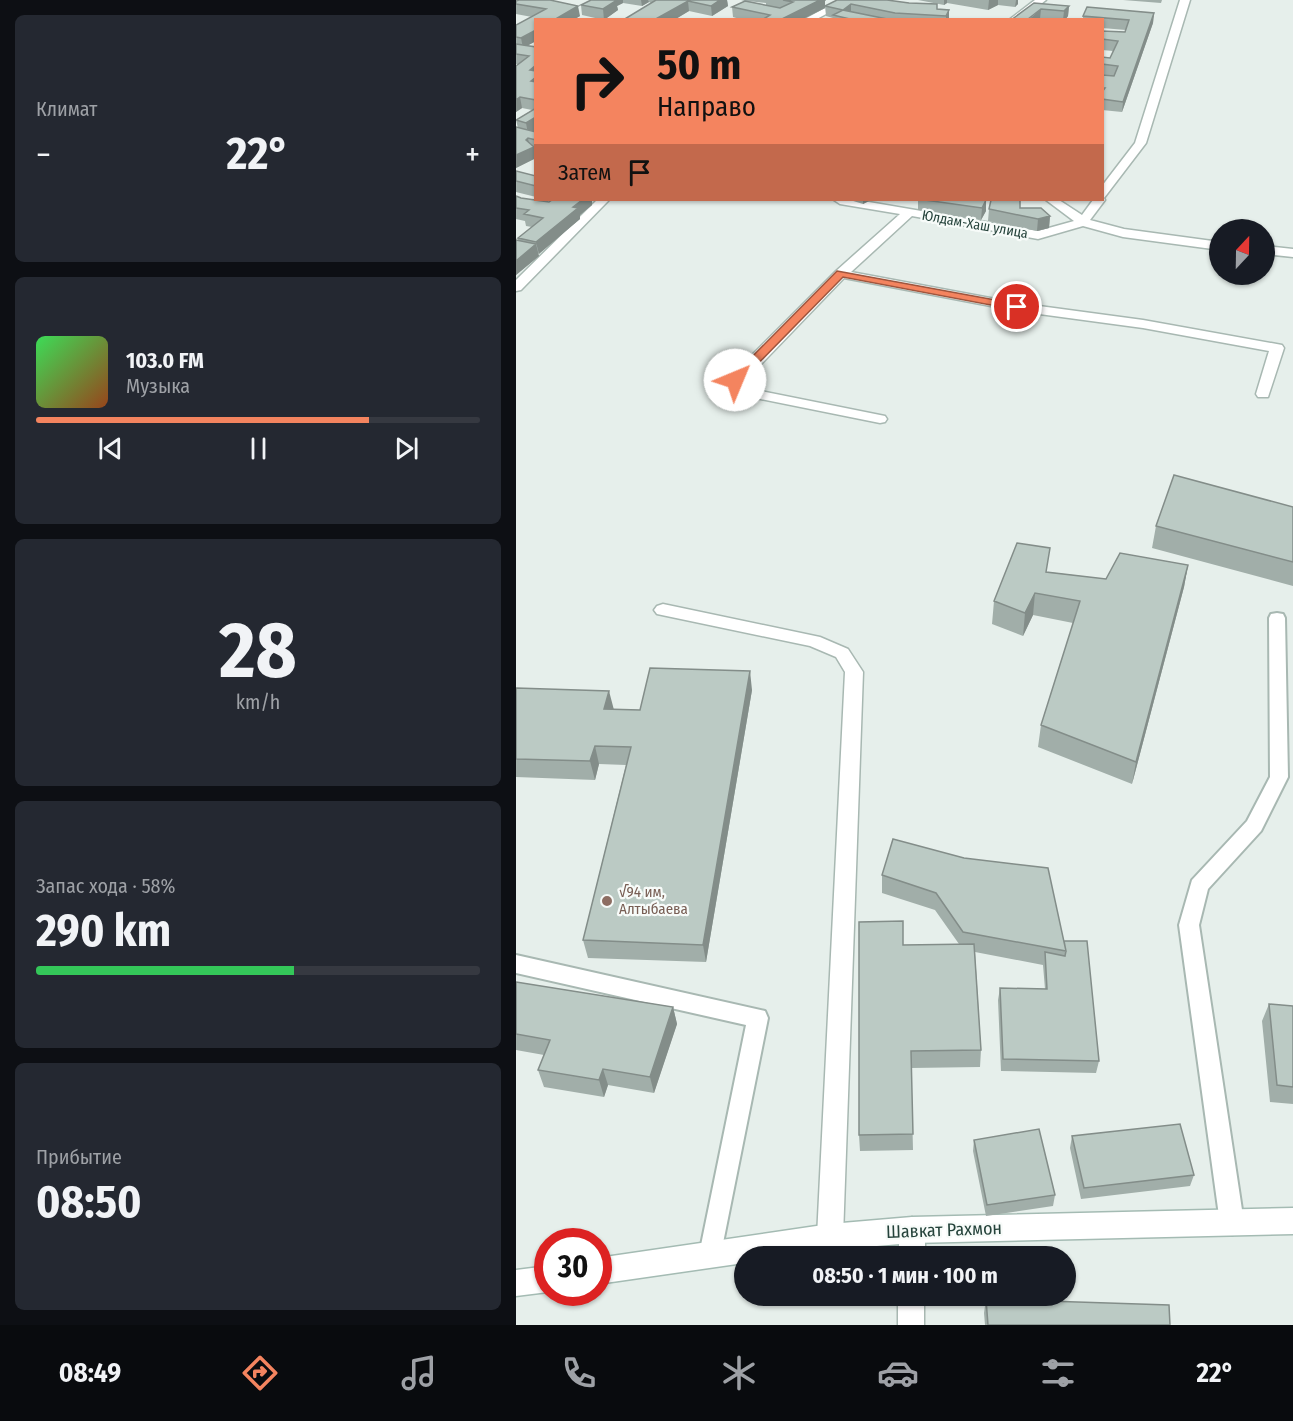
<!DOCTYPE html>
<html lang="ru">
<head>
<meta charset="utf-8">
<style>
	body { margin:0; font-family:"Fira Sans Condensed",sans-serif; background:#242831; color:#f1f3f6; height:100vh; display:flex; flex-direction:column; font-size:22px; white-space:nowrap }
	* { box-sizing:border-box; margin:0 }
	p { font-size:20px; color:#9ea1a6 }
	.icon { flex:none; width:33px; height:33px; fill:none; stroke:currentColor; stroke-width:2; stroke-linecap:round; stroke-linejoin:round }
	.map { position:relative; flex:1; overflow:hidden }
	.sheet { display:flex; flex-direction:column; gap:15px; padding:15px; background:#0d0f14; width:516px }
	.sheet>* { flex:none }
	.guide { position:absolute; left:18px; top:18px; width:570px; height:183px; border-radius:0px; box-shadow:0 2px 4px #0004; background:#f4845f; color:#111; overflow:hidden }
	.needle { width:39px; rotate:22deg }
	.controls { position:absolute; left:693px; top:219px; display:grid; gap:12px }
	.controls a { display:grid; place-items:center; width:66px; height:66px; border-radius:50%; background:#171b24; box-shadow:0 2px 4px #0004; font-size:30px }
	.speed { position:absolute; left:18px; top:1228px; display:flex; gap:12px; font-size:30px; font-weight:700; text-align:center }
	.speed>* { display:grid; place-content:center; width:78px; height:78px; border-radius:50%; background:#171b24; box-shadow:0 2px 4px #0004; line-height:1 }
	.speed .limit { border:9px solid #d22; background:#fff; color:#111 }
	.pin { position:absolute; display:grid; place-items:center; width:51px; height:51px; color:#fff; margin:-26px; border:3px solid #fff; border-radius:50%; box-shadow:0 2px 6px #0007 }
	.me { position:absolute; width:66px; margin:-33px; rotate:45deg; stroke-linejoin:round; filter:drop-shadow(0 0 4px #0008) }
	.turn { display:flex; align-items:center; gap:21px; height:126px; padding:0 24px; font-size:27px }
	.turn .icon { width:78px; height:78px; stroke-width:2.5 }
	.turn b { display:block; font-size:42px; line-height:51px }
	.then { display:flex; align-items:center; height:57px; padding:0 24px; background:#0003; gap:12px; font-size:22px }
	.big { font-size:45px; font-weight:700; line-height:1.1 }
	.sheet .tile { flex:1; display:flex; flex-direction:column; justify-content:center; gap:9px; min-width:0; padding:0 21px; border-radius:9px; background:#242831 }
	.sheet .dial { align-items:center; gap:0 }
	.dial b { font-size:78px; line-height:1 }
	.song { display:flex; align-items:center; gap:18px }
	.cover { width:72px; height:72px; border-radius:9px; background:linear-gradient(135deg,hsl(130 70% 55%),hsl(20 70% 35%)) }
	.played { height:6px; border-radius:3px; background:linear-gradient(90deg,#f4845f 75%,#363941 75%) }
	.keys { display:flex; justify-content:space-around; direction:ltr }
	.heat { display:flex; justify-content:space-between; align-items:center; font-size:33px; direction:ltr }
	.charge { height:9px; border-radius:4px; background:linear-gradient(90deg,#34c759 58%,#363941 0) }
	.trip { position:absolute; left:218px; top:1246px; width:342px; height:60px; border-radius:30px; background:#171b24; box-shadow:0 2px 4px #0004; font-weight:700; line-height:60px; text-align:center }
	.tab-bar { display:flex; height:96px; justify-content:space-around; align-items:center; background:#090b0e; color:#9ea1a6 }
	.tab-bar .icon { width:42px; height:42px }
	.tab-bar .on { color:#f4845f }
	.tab-bar b { font-size:27px; color:#f1f3f6 }
	main { display:flex; flex:1; min-height:0 }
	.map>svg:first-child { display:block }
	.lines { fill:none; stroke-linecap:round; stroke-linejoin:round }
	.lane-casing { stroke:#a8b8b2; stroke-width:4 }
	.street-casing { stroke:#a8b8b2; stroke-width:3 }
	.secondary-casing { stroke:#a4bbb3; stroke-width:3 }
	.lane { fill:#fff; fill-rule:evenodd }
	.street { fill:#fff; fill-rule:evenodd }
	.secondary { fill:#fff; fill-rule:evenodd }
	.wall { fill:#a1aea9; fill-rule:evenodd }
	.shaded-wall { fill:#838d89 }
	.building { fill:#bbcac4; stroke:#838d89; stroke-width:1.5 }
	.route { fill:#f4845f; stroke:#9f563e; stroke-width:1.5 }
	.education-dot { fill:#8d6e63; stroke:#f7fbf9; stroke-width:2 }
	.labels { text-anchor:middle; stroke-width:4.5; stroke-linejoin:round; paint-order:stroke }
	.far-street-label { font-size:14px; fill:#24423a; stroke:#f7fbf9 }
	.education-label { font-size:15px; fill:#785e54; stroke:#f7fbf9; text-anchor:start }
	.near-street-label { font-size:18px; fill:#24423a; stroke:#f7fbf9 }
</style>
</head>
<body>
<main>
<section class="sheet">
<div class="tile"><p>Климат</p>
<div class="heat"><a>−</a><b class="big">22°</b><a>+</a></div>
</div>
<div class="tile">
<div class="song"><i class="cover"></i><div><b>103.0 FM</b><p>Музыка</p></div></div>
<div class="played"></div>
<div class="keys"><svg class="icon" aria-label="previous" viewBox="0 0 24 24"><path d="M18 5L8 12l10 7zM5 5v14"/></svg><svg class="icon" aria-label="pause" viewBox="0 0 24 24"><path d="M8 5v14M16 5v14"/></svg><svg class="icon" aria-label="next" viewBox="0 0 24 24"><path d="M6 5l10 7-10 7zM19 5v14"/></svg></div>
</div>
<div class="tile dial"><b>28</b><p>km/h</p></div>
<div class="tile"><p>Запас хода · 58%</p><b class="big">290 km</b><div class="charge"></div></div>
<div class="tile"><p>Прибытие</p><b class="big">08:50</b></div>
</section>
<div class="map">
<svg width="777" height="1325" viewBox="0 0 777 1325">
	<rect width="100%" height="100%" fill="#e6efeb"/>
	<g class="lines">
		<defs>
			<path id="lane" d="M761,613l6,1 2,4 3,159 -27,54 -53,58 -9,36 45,298 -4,8 -8,4 -8,-4 -4,-8 -41,-298 13,-45 55,-59 23,-44 -1,-159 2,-4z
				M0,955l249,56 3,7 -49,245 -8,4 -8,-4 -4,-8 47,-230 -230,-52z"/>
			<path id="street" d="M324,0h12l-37,20h-12z
				M519,0h11l-26,20h-11z
				M664,0h10l-44,143 -42,55 1,2 -15,20 34,9 96,13v8l-97,-13 -40,-11 -45,13 -126,-23 -61,56 166,31 126,17 139,25 2,3 -16,49h-10l-2,-3 13,-43 -126,-23 -126,-17 -173,-33 -103,107 5,3 139,28 2,3 -2,3 -5,1 -139,-28 -15,-9 4,-9 106,-106 64,-57 -60,-10 -6,-4h23l181,31 36,-10 -28,-21h13l23,15 11,-15h9v-14l33,-43z
				M81,200h12l-88,90 -5,1v-11z
				M748,246l29,3v8l-29,-3z
				M147,604l157,33 28,12 15,23 -20,565 -4,9 -9,4 -9,-4 -4,-9 28,-565 -9,-15 -26,-11 -153,-32 -3,-4 3,-4z
				M396,1217l9,4 4,9v27h-26v-27l4,-9z
				M382,1296h26v29h-26z"/>
			<path id="secondary" d="M777,1208v26l-381,9 -82,7 -49,7h-37v6l-146,21v-26l232,-34 82,-7z
				M32,1266v26l-32,4v-26z"/>
		</defs>
		<use href="#lane" class="lane-casing"/>
		<use href="#street" class="street-casing"/>
		<use href="#secondary" class="secondary-casing"/>
		<use href="#lane" class="lane"/>
		<use href="#street" class="street"/>
		<use href="#secondary" class="secondary"/>
	</g>
	<path class="wall" d="M75,0h136l1,6 -16,10 -23,-5 -15,9h-51l28,-17 -2,-1 -7,4 -19,-3 -6,3 1,4 -14,10 -22,-5 -1,-10z
		M225,0h85l-1,1v7l-24,12h-58l-10,-3 -1,-10 13,-6zM231,1l19,2v2z
		M321,0l112,10v10h-116v-2l-7,-2 -1,-10z
		M402,0h100v4l-3,3 -17,-2 -10,5 -41,-7 -3,2z
		M607,0h39l-1,3z
		M0,1l64,15 -53,30 9,1v83l-3,1 3,1v18h-1l1,8 -20,10v-41l2,1 -2,-8 16,-10 -10,-2 -6,4 2,-48h-2v-39l16,-8 -16,-3z
		M518,3l35,3 -1,10 -3,4 -25,-1z
		M638,13l-1,10 -31,89 -20,-2v-53l8,1 3,-7 -11,-1v-19l23,1 1,-2 -24,-2v-8h-19v-4z
		M0,171l20,5v21l-20,-5z
		M0,196l5,2 28,4 1,-1 -7,-1h49v5l-12,10v4l-42,35 1,2 -23,19v-35h2v-2l14,-11 -6,-1 -1,-5 -9,-2z
		M334,200h21l-8,4z
		M395,200h75v11l-5,9 -63,-10v-9z
		M504,208l30,8 -1,12 -12,3 -49,-10 1,-12z
		M777,507v79l-141,-38 4,-22z
		M672,565l-4,22 -52,197 -94,-37 3,-22 32,-102 -40,-8 -10,21 -31,-12 2,-23 54,-29 58,7z
		M0,688l97,21 27,1 112,-20 -46,272 -118,-4 -5,-18 43,-175 -27,-1 -4,16 -79,-3z
		M377,839l171,102 35,120 -3,12 -95,-2 -3,-71 2,-12 45,1 -2,-24 -68,-13 6,98 -1,17 -69,1 2,82 -53,1 -1,-16 44,-190 56,-1 -24,-34 -53,-17v-18z
		M0,982l157,25 4,17 -23,69 -46,-8 -4,12 -60,-10 -6,-17 6,-15 -28,-5z
		M753,1004l24,2v98l-23,-2 -8,-81z
		M556,1136l122,39 -4,11 -109,13 -11,-51z
		M458,1140l81,55 -2,11 -67,10 -13,-65z
		M470,1299l184,26h-185l-1,-12z"/>
	<path class="shaded-wall" d="M95,0h12v3l-6,3 1,4 -14,10 -1,-11z
		M125,0h7l1,2 -7,4z
		M204,0h7l1,6 -16,10 -1,-10z
		M304,0h6l-1,1v7l-24,12h-21z
		M428,0h3v3l-3,2z
		M473,0h9v5l-10,5z
		M500,0h2v4l-3,3z
		M172,1l1,10 -15,9h-20z
		M335,4v10l-8,-4z
		M62,6l2,10 -7,4h-19z
		M553,6l-1,10 -3,4h-2l1,-9z
		M525,9l-1,10 -12,1z
		M433,10v10h-3v-4z
		M638,13l-1,10 -31,89 1,-10z
		M20,30v11l-13,7 -2,-10z
		M20,65v24l-5,-8 -1,-11z
		M4,97l2,11 -6,4v-12z
		M20,117v13l-8,4 -2,-11z
		M12,138l2,11 4,-2 2,11 -20,10v-13l10,-15z
		M66,200h10v5l-12,10v4l-41,35 -3,-12 37,-35z
		M347,200h8l-8,4z
		M470,200v11l-5,9 1,-12z
		M534,216l-1,12 -12,3 1,-12z
		M20,244l3,12 -23,19v-14z
		M672,565l-4,22 -52,197 4,-22z
		M519,593l-2,22 -10,21 2,-23z
		M234,671l2,19 -46,272 -3,-17z
		M93,691l5,19 -10,-1z
		M79,746l4,18 -4,16 -5,-19z
		M157,1007l4,17 -23,69 -4,-16z
		M87,1069l5,16 -4,12 -5,-17z"/>
	<path class="building" d="M3,0h31l28,6 -24,14h-18v10l-15,8 -5,-1v-12l30,-16 -30,-5v-3z
		M75,0h26l-14,9 -22,-4z
		M140,0h64l-9,6 -23,-5 -34,19h-31z
		M267,0h37l-40,20h-18l8,-5 -38,-8 13,-6 35,7 13,-6z
		M321,0h50l22,3 28,1v5l12,1 -3,6 -51,-3 -44,-9 -8,6 49,10h-38l-21,-5 10,-5 -18,-4z
		M518,3l35,3 -5,5 -23,-2 -13,10 2,1h-19z
		M571,7l67,6 -31,89 -21,-3v-7l3,-4h-3v-13l12,1 4,-10 -16,-2v-7l8,1 8,-17 -16,-2v-8l23,1 4,-12 -46,-4z
		M0,44l20,3v18l-6,5 6,1v6l-5,4 5,1v18l-16,-3 -4,3v-34l13,-10 -13,-2z
		M20,108v9l-10,6 -10,-3z
		M0,127l20,5v8l-8,-2 -2,2 8,7 -18,8z
		M0,171l20,5v10l-20,-5z
		M0,196l5,2 28,4 3,-2h30l-9,7 5,1 -42,34 -18,-4 25,-20 -19,-4 5,-4 -13,-2z
		M409,200h61l-4,8z
		M475,200h29v8h21l9,8 -12,3 -49,-10z
		M0,240l20,4 -20,17z
		M658,475l119,32v55l-137,-36z
		M501,543l33,5 -4,24 60,7 14,-26 68,12 -52,197 -95,-37 39,-124 -45,-8 -10,20 -31,-12z
		M134,668l100,3 -47,274 -120,-5 48,-193 -36,-1 -5,15 -74,-2v-71l93,3 -5,18 36,1z
		M377,839l71,19 84,10 18,83 -103,-19 -27,-39 -54,-18z
		M387,921v24l71,-1 7,106 -70,1 2,83 -54,1v-213z
		M548,941h23l12,120 -96,-2 -3,-71 47,1 -2,-37 20,4 1,-5z
		M0,982l157,25 -23,70 -47,-8 -4,11 -61,-10 12,-30 -34,-6z
		M753,1004l24,2v81l-16,-2z
		M664,1124l14,51 -110,13 -12,-52z
		M523,1129l16,66 -68,10 -13,-65z
		M470,1299l183,6 1,20h-182z"/>
	<path class="route" d="M321,271l180,33 5,3 -5,3 -174,-33 -104,106h-8v-5z"/>
	<circle class="education-dot" cx="91" cy="901" r="6"/>
	<g class="labels">
		<g class="far-street-label">
			<text transform="translate(459 224) rotate(10)" y="5">Юлдам-Хаш улица</text>
		</g>
		<g class="education-label">
			<text x="103" y="897">√94 им,<tspan x="103" dy="17">Алтыбаева</tspan></text>
		</g>
		<g class="near-street-label">
			<text transform="translate(428 1230) rotate(-2)" y="6">Шавкат Рахмон</text>
		</g>
	</g>
</svg>
<div class="controls">
<a><svg class="needle" viewBox="-14 -14 28 28"><path d="M0-13l5 13h-10z" fill="#e53935"/><path d="M0 13l5-13h-10z" fill="#9ea1a6"/></svg></a>
</div>
<div class="speed"><div class="limit">30</div></div>
<div class="pin" style="left:501px;top:307px;background:#d93025"><svg class="icon" aria-label="arrive" viewBox="0 0 24 24"><path d="M6 21V4h12l-3 4 3 4H6"/></svg></div>
<svg class="me" style="left:219px;top:380px" viewBox="-20 -20 40 40"><circle r="19" fill="#fff"/><path d="M0-13L10 11 0 6-10 11z" fill="#f4845f"/></svg>
<div class="trip">08:50 · 1 мин · 100 m</div>
<div class="guide">
<div class="turn"><svg class="icon" aria-label="right" viewBox="0 0 24 24"><path d="M7 20v-9h11M14 6l5 5-5 5"/></svg><div><b>50 m</b>Направо</div></div>
<div class="then">Затем<svg class="icon" aria-label="arrive" viewBox="0 0 24 24"><path d="M6 21V4h12l-3 4 3 4H6"/></svg></div>
</div>
</div>
</main>
<nav class="tab-bar">
<b>08:49</b>
<svg class="icon on" aria-label="directions" viewBox="0 0 24 24"><path d="M12 3l9 9-9 9-9-9zM9 14v-3h6M13 9l2 2-2 2"/></svg>
<svg class="icon" aria-label="music" viewBox="0 0 24 24"><path d="M9 18V5l10-2v13"/><circle cx="6" cy="18" r="3"/><circle cx="16" cy="16" r="3"/></svg>
<svg class="icon" aria-label="phone" viewBox="0 0 24 24"><path d="M5 4h4l2 5-3 2q2 4 5 5l2-3 5 2v4C11 20 4 13 5 4z"/></svg>
<svg class="icon" aria-label="climate" viewBox="0 0 24 24"><path d="M12 3v18M4 7l16 10M4 17L20 7"/></svg>
<svg class="icon" aria-label="car" viewBox="0 0 24 24"><path d="M5 17H2v-5l4-1 3-4h7l3 4 3 1v5h-3M9 17h6M6 11h13"/><circle cx="7" cy="17" r="2"/><circle cx="17" cy="17" r="2"/></svg>
<svg class="icon" aria-label="filters" viewBox="0 0 24 24"><path d="M4 7h16M4 17h16"/><circle cx="9" cy="7" r="2"/><circle cx="15" cy="17" r="2"/></svg>
<b>22°</b>
</nav>
</body>
</html>
